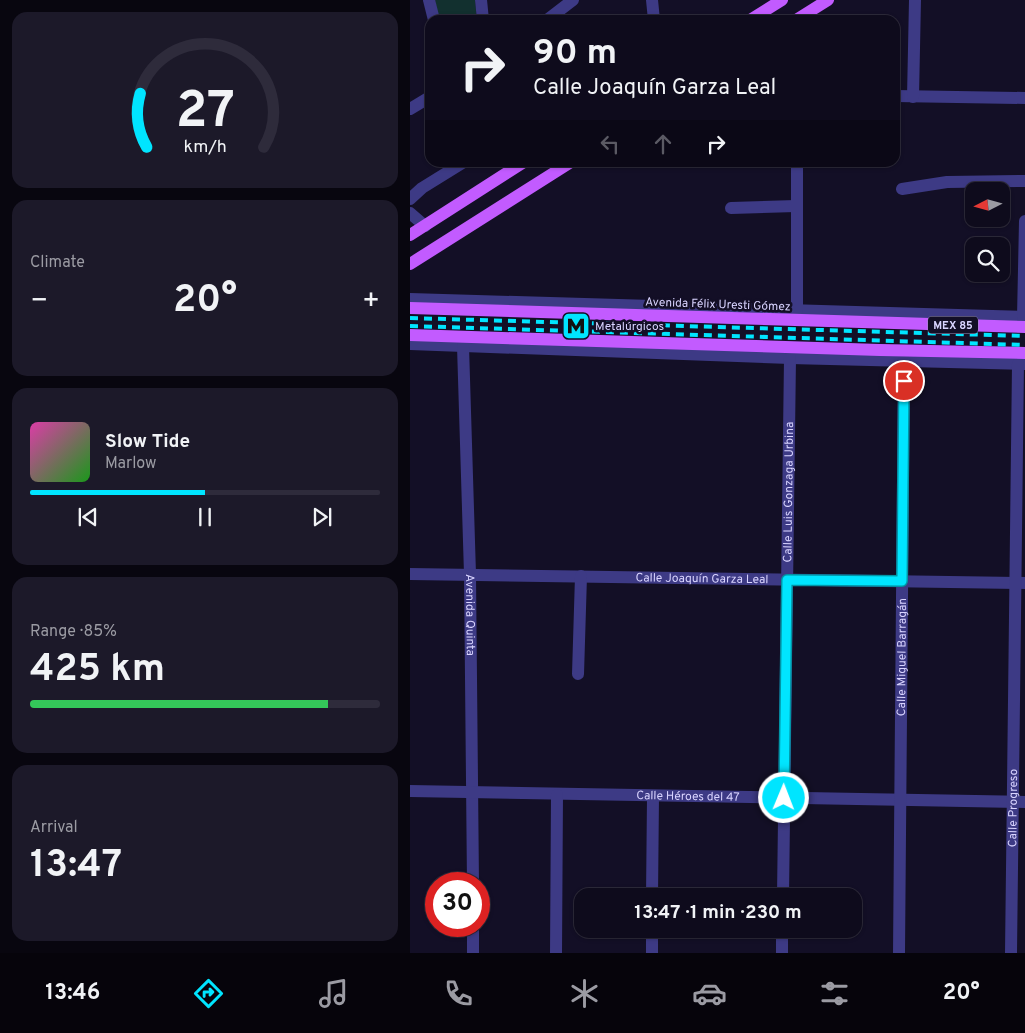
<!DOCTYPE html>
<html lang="en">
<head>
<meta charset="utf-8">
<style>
	body { margin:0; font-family:Overpass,sans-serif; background:#1c1929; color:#f1f3f6; height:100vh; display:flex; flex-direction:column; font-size:19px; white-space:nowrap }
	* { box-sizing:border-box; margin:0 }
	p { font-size:16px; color:#9b9ba3 }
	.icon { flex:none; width:28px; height:28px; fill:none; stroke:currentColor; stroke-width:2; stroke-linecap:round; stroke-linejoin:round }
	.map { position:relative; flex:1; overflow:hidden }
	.panel { display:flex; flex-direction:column; gap:12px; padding:12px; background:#08060f; width:410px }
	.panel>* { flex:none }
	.top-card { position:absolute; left:15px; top:15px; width:475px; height:152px; border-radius:15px; box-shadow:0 1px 4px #0004,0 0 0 1px #2e2b3b; background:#0e0b1c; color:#f1f3f6; overflow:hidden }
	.needle { width:32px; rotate:264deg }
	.controls { position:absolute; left:555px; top:182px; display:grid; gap:10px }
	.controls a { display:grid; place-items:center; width:45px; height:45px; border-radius:10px; background:#0e0b1c; box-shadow:0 1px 4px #0004,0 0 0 1px #2e2b3b; font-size:25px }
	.speed { position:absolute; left:15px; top:872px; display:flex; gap:10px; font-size:25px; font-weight:700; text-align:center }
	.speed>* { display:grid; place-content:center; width:65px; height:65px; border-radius:50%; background:#0e0b1c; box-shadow:0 1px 4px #0004,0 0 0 1px #2e2b3b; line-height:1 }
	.speed .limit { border:8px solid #d22; background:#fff; color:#111 }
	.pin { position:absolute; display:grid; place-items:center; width:42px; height:42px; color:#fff; margin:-21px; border:2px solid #fff; border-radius:50%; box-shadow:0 1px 5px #0007 }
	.me { position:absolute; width:55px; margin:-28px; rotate:1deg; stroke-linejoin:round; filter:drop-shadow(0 0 4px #0008) }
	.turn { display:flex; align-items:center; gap:18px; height:105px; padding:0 25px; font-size:22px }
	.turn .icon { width:65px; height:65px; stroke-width:2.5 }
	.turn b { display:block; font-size:35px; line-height:42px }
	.lanes { display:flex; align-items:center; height:48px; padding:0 25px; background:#0003; justify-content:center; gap:25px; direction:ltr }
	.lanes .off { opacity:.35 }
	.big { font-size:38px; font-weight:700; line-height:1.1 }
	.panel .card { flex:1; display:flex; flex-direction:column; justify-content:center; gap:8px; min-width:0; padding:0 18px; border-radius:15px; background:#1c1929 }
	.panel .dial { align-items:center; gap:0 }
	.dial svg { height:130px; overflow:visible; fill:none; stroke:#2e2b3b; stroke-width:7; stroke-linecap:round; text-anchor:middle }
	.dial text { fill:#f1f3f6; stroke:none }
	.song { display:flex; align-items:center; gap:15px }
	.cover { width:60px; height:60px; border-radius:8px; background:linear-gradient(135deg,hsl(320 70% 55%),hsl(120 70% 35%)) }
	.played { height:5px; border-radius:2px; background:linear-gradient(90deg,#00e5ff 50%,#2e2b3b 50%) }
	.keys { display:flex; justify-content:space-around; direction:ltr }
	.heat { display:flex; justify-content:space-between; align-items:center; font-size:28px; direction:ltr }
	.charge { height:8px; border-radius:4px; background:linear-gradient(90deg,#34c759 85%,#2e2b3b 0) }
	.trip { position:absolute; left:164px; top:888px; width:288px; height:50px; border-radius:15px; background:#0e0b1c; box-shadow:0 1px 4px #0004,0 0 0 1px #2e2b3b; font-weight:700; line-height:50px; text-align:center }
	.menu { display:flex; height:80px; justify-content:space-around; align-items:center; background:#06040b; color:#9b9ba3 }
	.menu .icon { width:35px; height:35px }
	.menu .active { color:#00e5ff }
	.menu b { font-size:22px; color:#f1f3f6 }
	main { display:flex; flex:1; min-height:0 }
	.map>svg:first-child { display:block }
	.green { fill:#12302f }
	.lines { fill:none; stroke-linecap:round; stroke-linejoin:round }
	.minor { stroke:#3d3a85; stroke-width:12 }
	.major { stroke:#c25bff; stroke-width:12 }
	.rail { stroke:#00e5ff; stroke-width:4; stroke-dasharray:8 6; stroke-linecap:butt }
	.route-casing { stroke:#0095a6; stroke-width:12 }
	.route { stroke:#00e5ff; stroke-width:9 }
	.labels { text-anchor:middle; stroke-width:5; stroke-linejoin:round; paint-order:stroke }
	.shield { fill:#130f26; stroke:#9e99be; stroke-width:1 }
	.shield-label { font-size:11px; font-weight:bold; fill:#d9d4ff }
	.street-label { font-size:12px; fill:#d9d4ff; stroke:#130f26 }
	.poi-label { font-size:12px; fill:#d9d4ff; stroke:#130f26; text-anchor:start }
</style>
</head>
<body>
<main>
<section class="panel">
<div class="card dial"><svg viewBox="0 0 100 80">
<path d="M14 69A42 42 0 1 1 86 69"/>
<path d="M14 69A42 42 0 0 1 10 36" stroke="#00e5ff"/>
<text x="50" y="56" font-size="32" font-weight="700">27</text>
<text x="50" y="72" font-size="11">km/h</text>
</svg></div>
<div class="card"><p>Climate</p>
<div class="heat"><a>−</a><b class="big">20°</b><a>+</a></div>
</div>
<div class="card">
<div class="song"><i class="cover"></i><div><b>Slow Tide</b><p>Marlow</p></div></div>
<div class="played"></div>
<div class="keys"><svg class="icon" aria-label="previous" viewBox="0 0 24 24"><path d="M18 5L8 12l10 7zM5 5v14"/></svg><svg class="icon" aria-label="pause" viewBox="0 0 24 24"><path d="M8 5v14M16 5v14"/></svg><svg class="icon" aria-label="next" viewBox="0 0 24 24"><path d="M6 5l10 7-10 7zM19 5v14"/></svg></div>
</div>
<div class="card"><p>Range · 85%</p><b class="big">425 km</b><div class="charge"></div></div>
<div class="card"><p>Arrival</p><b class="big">13:47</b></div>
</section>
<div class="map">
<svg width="615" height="953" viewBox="0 0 615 953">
	<rect width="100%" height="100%" fill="#130f26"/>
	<path class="green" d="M25,0h40l2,20h-38z"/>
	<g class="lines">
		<g class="minor">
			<path d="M19,0l5,20"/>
			<path d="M71,0l2,20"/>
			<path d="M242,0l2,20"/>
			<path d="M137,20l26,-20"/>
			<path d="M485,96l130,2"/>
			<path d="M503,97l2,-97"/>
			<path d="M0,109l20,-12"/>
			<path d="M492,189l45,-7 78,-1"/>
			<path d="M0,199l12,-11 42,-26"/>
			<path d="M321,208l65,-2"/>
			<path d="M0,213l15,13"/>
			<path d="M0,299l615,18"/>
			<path d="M387,310v-148"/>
			<path d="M613,317l2,-96"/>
			<path d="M0,344l380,14 235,6"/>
			<path id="s1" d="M53,346l7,228 3,310"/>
			<path id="s2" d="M0,574l615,9"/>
			<path d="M168,674l3,-98"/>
			<path id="s3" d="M0,791l615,11"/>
			<path d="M242,896l1,-99"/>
			<path id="s4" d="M373,896l7,-538"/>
			<path d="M63,926v27"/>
			<path d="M146,953l1,-158"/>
			<path d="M242,953v-24"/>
			<path d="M372,953v-24"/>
			<path id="s5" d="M489,953l5,-592"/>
			<path id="s6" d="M601,953l7,-589"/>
		</g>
		<path class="major" d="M340,20l32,-20
			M386,20l32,-20
			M0,235l114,-73
			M0,264l161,-102
			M0,308l615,19
			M0,335l470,15 145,3"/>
		<path class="rail" d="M0,318l615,18
			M0,326l615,19"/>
	</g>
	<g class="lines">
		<defs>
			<path id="route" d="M374,798l3,-218 115,1 2,-200"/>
		</defs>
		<use href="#route" class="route-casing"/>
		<use href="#route" class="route"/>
	</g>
	<defs>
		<symbol id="metro-square" viewBox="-11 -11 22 22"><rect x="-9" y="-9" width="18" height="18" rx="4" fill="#00e5ff" stroke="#130f26"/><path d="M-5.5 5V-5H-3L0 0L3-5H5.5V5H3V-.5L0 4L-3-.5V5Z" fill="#111"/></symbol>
	</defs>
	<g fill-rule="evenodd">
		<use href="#metro-square" x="150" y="310" width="32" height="32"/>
	</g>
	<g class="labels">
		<rect class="shield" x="518" y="316.5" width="50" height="17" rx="4"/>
		<g class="shield-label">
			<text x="543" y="329">MEX 85</text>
		</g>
		<g class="street-label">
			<text transform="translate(308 304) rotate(2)" y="4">Avenida Félix Uresti Gómez</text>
			<text dy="4" stroke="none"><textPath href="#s4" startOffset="404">Calle Luis Gonzaga Urbina</textPath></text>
			<text dy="4" stroke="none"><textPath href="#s2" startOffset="292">Calle Joaquín Garza Leal</textPath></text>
			<text dy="4" stroke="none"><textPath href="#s1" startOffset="269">Avenida Quinta</textPath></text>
			<text dy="4" stroke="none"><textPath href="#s5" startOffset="296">Calle Miguel Barragán</textPath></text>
			<text dy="4" stroke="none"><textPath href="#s3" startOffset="278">Calle Héroes del 47</textPath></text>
			<text dy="4" stroke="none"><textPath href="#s6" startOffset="145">Calle Progreso</textPath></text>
		</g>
		<g class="poi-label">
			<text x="185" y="330">Metalúrgicos</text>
		</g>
	</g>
</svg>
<div class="controls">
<a><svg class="needle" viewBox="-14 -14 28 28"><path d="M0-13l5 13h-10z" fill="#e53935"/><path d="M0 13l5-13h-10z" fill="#9b9ba3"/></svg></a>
<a><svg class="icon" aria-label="search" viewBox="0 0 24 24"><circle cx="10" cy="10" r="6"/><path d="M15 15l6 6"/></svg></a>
</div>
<div class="speed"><div class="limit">30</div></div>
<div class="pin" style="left:494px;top:381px;background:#d93025"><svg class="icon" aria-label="arrive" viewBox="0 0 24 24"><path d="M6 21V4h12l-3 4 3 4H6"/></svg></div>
<svg class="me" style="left:374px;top:798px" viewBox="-20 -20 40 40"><circle r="17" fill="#00e5ff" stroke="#fff" stroke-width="3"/><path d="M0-11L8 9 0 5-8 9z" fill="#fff"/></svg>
<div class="trip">13:47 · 1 min · 230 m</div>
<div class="top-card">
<div class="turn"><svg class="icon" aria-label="right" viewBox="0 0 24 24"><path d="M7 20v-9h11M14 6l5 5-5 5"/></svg><div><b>90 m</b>Calle Joaquín Garza Leal</div></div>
<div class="lanes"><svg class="icon off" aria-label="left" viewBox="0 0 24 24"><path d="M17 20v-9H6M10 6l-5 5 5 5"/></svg><svg class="icon off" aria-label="ahead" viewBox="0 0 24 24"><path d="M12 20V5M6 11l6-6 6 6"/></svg><svg class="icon" aria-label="right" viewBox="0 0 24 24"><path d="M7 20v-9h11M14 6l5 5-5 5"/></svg></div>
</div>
</div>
</main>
<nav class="menu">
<b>13:46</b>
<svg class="icon active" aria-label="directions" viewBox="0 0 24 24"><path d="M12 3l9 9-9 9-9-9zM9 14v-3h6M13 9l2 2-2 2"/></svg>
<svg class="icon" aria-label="music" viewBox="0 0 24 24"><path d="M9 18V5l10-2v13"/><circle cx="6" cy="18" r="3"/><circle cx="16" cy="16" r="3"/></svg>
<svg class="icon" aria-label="phone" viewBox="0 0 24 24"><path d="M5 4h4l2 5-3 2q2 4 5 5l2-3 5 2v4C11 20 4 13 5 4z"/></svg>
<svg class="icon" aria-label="climate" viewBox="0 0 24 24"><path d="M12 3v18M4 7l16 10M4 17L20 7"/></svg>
<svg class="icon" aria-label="car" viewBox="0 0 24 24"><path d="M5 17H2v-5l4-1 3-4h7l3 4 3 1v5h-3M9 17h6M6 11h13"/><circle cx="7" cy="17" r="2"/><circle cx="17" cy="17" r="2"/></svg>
<svg class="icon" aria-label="filters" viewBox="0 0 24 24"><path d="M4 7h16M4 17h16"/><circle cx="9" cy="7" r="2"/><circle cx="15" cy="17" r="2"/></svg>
<b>20°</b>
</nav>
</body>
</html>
